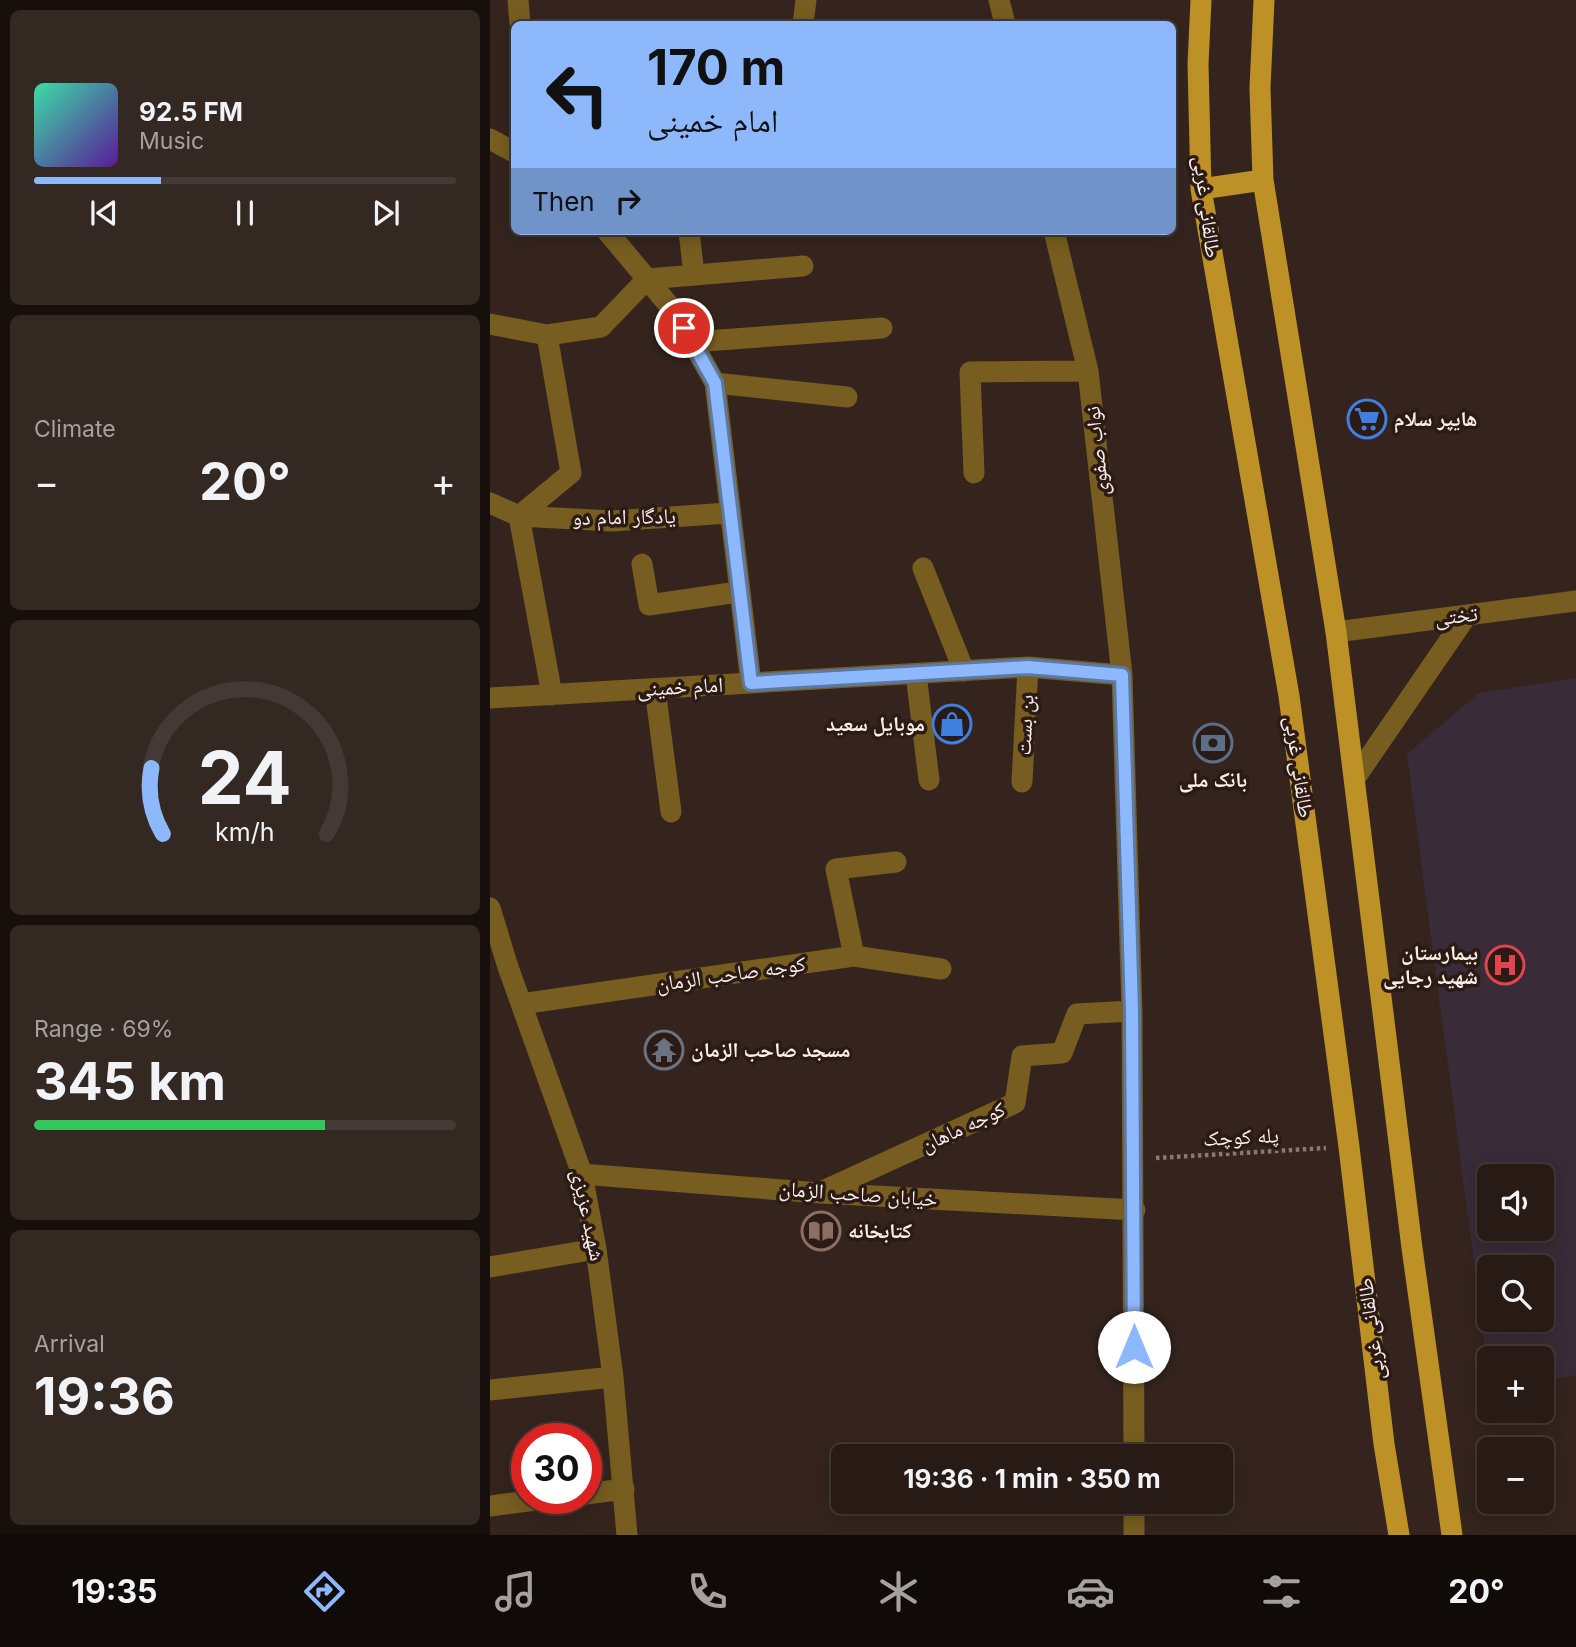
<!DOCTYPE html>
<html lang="en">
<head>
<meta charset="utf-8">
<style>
	body { margin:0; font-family:Inter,"Noto Naskh Arabic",sans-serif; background:#342823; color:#f1f3f6; height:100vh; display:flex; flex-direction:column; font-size:26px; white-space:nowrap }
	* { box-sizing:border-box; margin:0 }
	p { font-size:23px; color:#a5a1a1 }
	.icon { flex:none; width:38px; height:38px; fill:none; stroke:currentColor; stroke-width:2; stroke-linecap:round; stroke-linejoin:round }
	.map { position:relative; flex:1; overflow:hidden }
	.drawer { display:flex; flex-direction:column; gap:10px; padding:10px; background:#160f0c; width:490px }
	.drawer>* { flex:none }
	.top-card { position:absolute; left:21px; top:21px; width:665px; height:214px; border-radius:10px; box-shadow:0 4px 18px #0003,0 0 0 2px #443935; background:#8db9fc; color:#111; overflow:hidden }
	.controls { position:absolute; left:987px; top:1164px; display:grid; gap:14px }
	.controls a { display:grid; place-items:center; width:77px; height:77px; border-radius:10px; background:#281b16; box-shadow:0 4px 18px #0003,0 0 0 2px #443935; font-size:35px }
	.speed { position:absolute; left:21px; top:1423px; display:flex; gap:14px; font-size:35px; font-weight:700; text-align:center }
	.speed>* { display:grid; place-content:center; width:91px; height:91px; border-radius:50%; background:#281b16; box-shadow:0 4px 18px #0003,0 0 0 2px #443935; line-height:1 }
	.speed .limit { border:10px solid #d22; background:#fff; color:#111 }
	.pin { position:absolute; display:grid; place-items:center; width:60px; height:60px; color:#fff; margin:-30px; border:4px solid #fff; border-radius:50%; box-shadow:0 2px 7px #0007 }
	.me { position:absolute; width:77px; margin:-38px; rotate:0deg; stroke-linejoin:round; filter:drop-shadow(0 0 5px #0008) }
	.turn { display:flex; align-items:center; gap:24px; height:147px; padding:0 21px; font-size:32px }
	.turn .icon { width:91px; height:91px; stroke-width:2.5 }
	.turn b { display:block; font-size:49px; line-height:60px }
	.then { display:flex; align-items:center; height:66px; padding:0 21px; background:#0003; gap:14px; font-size:26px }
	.big { font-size:52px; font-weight:700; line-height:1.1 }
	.drawer .card { flex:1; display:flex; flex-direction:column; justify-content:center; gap:10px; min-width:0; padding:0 24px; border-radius:10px; background:#342823 }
	.drawer .dial { align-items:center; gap:0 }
	.dial svg { height:182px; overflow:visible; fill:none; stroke:#443935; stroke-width:7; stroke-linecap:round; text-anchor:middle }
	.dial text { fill:#f1f3f6; stroke:none }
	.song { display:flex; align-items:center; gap:21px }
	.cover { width:84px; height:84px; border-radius:10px; background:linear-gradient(135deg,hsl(160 70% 55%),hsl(270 70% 35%)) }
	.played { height:7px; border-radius:4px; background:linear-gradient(90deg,#8db9fc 30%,#443935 30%) }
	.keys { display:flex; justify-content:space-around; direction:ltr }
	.heat { display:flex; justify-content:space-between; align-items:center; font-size:38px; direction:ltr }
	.charge { height:10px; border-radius:5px; background:linear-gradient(90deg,#34c759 69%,#443935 0) }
	.trip { position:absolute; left:341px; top:1444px; width:402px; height:70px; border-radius:10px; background:#281b16; box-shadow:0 4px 18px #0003,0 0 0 2px #443935; font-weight:700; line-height:70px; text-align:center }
	.tabs { display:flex; height:112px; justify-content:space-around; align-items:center; background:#100b09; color:#a5a1a1 }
	.tabs .icon { width:49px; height:49px }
	.tabs .on { color:#8db9fc }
	.tabs b { font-size:32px; color:#f1f3f6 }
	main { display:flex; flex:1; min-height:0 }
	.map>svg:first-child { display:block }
	.commercial { fill:#392b37; fill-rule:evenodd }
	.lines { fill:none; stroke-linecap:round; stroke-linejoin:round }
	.path { stroke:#877873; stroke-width:4.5; stroke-dasharray:3.5 3.5; stroke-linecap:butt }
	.minor { stroke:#775d1f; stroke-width:21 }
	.major { stroke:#bd9125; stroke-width:21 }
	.route-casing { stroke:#5c78a4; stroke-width:18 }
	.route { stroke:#8db9fc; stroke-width:12 }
	.labels { text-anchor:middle; stroke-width:7; stroke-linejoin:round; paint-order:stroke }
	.street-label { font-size:21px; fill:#fbefea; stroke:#2b1b14 }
	.poi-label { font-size:21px; font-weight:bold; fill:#fbefea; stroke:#2b1b14; text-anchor:start }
</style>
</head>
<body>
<main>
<section class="drawer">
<div class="card">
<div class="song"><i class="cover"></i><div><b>92.5 FM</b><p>Music</p></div></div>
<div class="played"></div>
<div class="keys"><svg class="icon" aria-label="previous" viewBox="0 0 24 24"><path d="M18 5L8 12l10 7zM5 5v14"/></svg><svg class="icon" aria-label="pause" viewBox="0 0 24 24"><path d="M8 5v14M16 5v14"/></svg><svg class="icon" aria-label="next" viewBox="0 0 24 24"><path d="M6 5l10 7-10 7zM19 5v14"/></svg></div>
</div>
<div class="card"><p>Climate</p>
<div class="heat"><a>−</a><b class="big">20°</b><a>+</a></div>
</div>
<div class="card dial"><svg viewBox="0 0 100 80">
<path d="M14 69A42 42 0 1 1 86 69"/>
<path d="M14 69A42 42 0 0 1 9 40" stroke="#8db9fc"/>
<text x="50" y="56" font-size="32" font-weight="700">24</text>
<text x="50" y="72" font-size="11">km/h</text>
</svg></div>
<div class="card"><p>Range · 69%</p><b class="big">345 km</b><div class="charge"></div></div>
<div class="card"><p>Arrival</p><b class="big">19:36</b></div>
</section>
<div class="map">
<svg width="1086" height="1535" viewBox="0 0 1086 1535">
	<rect width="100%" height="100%" fill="#35241e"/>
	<path class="commercial" d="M1086,678v697l-34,6v-23h-53v18l-82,-622 72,-61zM999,1176h53v52h-53zM999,1267h53v53h-53z"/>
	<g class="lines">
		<path class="path" d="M666,1158l170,-10"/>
		<path class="minor" d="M28,0l2,24
			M509,0l6,24
			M313,24l3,-24
			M0,139l24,13
			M117,231l70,84 38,68 36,300
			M199,231l5,44
			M564,231l34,140 34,304 10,336 2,445
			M0,324l57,11 54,-8 46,-48 156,-13
			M202,342l190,-14
			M225,383l132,14
			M484,473l-4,-101 118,-1
			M0,503l29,13 33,179
			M29,516l93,5 117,-8
			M29,516l52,-43 -24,-138
			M152,564l7,41 89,-13
			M433,568l41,103
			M846,632l240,-31
			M426,674l13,106
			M165,689l16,123
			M0,698l538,-31 94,8
			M865,778l112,-163
			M532,782l6,-115
			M0,908l18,59 74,207 14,75 17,128 14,158
			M364,956l-18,-87 60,-7
			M31,1004l333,-48 87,13
			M92,1174l238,19 315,17
			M335,1190l190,-87 7,-47 40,-3 15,-39 55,-3
			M0,1267l106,-18
			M0,1390l123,-13
			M96,1494l38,-5
			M0,1506l62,-8
			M644,1535v-33"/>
		<path class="major" d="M711,0l-3,64 3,125 88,507 60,451 35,297 15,91
			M774,0l-4,88 3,92 73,452 76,616 40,287
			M711,189l62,-9"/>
	</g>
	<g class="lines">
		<defs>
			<path id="route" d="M194,328l31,55 36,300 277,-16 94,8 10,336 2,336"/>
		</defs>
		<use href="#route" class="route-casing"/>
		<use href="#route" class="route"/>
	</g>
	<defs>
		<symbol id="supermarket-ring" viewBox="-11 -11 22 22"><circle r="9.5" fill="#2b1b14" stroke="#3f7fe0" stroke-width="1.5"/><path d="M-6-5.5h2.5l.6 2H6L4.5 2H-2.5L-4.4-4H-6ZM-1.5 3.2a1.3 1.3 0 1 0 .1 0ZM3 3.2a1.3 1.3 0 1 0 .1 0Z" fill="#3f7fe0"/></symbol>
		<symbol id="shop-ring" viewBox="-11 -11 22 22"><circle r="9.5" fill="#2b1b14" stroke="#3f7fe0" stroke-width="1.5"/><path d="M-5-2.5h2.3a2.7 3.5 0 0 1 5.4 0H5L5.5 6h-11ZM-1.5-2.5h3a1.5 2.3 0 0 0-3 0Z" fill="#3f7fe0"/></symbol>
		<symbol id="bank-ring" viewBox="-11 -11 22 22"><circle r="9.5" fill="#2b1b14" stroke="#5c6f8a" stroke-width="1.5"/><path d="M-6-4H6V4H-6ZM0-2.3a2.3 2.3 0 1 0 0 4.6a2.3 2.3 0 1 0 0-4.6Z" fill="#5c6f8a"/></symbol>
		<symbol id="hospital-ring" viewBox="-11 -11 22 22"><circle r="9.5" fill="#2b1b14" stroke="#e0444e" stroke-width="1.5"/><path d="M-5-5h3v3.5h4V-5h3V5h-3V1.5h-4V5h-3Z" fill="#e0444e"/></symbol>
		<symbol id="temple-ring" viewBox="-11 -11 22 22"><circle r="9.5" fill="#2b1b14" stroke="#6b7280" stroke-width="1.5"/><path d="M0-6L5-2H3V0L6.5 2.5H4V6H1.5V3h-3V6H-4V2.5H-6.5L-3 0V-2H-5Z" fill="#6b7280"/></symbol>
		<symbol id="library-ring" viewBox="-11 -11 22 22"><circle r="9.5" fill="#2b1b14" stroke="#8d6e63" stroke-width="1.5"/><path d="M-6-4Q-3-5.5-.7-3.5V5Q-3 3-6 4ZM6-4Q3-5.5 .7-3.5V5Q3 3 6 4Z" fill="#8d6e63"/></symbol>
	</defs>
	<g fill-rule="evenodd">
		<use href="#supermarket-ring" x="855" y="397" width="44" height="44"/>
		<use href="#shop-ring" x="440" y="702" width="44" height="44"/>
		<use href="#bank-ring" x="701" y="721" width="44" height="44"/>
		<use href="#hospital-ring" x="993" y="943" width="44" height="44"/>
		<use href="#temple-ring" x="152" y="1028" width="44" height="44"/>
		<use href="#library-ring" x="309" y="1209" width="44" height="44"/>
	</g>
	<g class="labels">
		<g class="street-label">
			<text transform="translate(717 207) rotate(83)" y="7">طالقانی غربی</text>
			<text transform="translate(607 451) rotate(-96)" y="7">نواب صفوی</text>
			<text transform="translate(134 517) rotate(-1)" y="7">یادگار امام دو</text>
			<text transform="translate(966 616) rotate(-7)" y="7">تختی</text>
			<text transform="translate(190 687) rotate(-3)" y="7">امام خمینی</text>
			<text transform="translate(535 725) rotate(-87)" y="7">بن بست</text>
			<text transform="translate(809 767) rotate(82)" y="7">طالقانی غربی</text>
			<text transform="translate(241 974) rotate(-8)" y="7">کوجه صاحب الزمان</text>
			<text transform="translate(473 1127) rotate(-25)" y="7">کوجه ماهان</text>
			<text transform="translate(751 1137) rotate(-3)" y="7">پله کوچک</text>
			<text transform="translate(368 1194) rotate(4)" y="7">خیابان صاحب الزمان</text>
			<text transform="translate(98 1215) rotate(78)" y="7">شهید عزیزی</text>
			<text transform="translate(881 1329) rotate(-97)" y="7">طالقانی غربی</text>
		</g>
		<g class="poi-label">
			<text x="904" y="426">هایپر سلام</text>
			<text x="435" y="731" text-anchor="end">موبایل سعید</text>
			<text x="723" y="787" text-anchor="middle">بانک ملی</text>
			<text x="988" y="960" text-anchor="end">بیمارستان<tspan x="988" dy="24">شهید رجایی</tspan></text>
			<text x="201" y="1057">مسجد صاحب الزمان</text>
			<text x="358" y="1238">کتابخانه</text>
		</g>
	</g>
</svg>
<div class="controls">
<a><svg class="icon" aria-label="sound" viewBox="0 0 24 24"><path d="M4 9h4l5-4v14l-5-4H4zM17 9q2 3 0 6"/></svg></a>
<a><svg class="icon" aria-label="search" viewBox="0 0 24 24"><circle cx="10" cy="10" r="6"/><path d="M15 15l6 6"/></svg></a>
<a>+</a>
<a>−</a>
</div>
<div class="speed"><div class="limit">30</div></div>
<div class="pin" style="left:194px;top:328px;background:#d93025"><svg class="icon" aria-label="arrive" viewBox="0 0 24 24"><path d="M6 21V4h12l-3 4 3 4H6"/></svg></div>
<svg class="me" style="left:644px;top:1347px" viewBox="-20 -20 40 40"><circle r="19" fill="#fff"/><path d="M0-13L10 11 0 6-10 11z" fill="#8db9fc"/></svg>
<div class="trip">19:36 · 1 min · 350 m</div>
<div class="top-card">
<div class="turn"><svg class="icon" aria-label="left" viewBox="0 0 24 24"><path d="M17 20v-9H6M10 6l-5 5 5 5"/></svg><div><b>170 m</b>امام خمینی</div></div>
<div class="then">Then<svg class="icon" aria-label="right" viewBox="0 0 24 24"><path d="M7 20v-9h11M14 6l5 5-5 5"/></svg></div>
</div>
</div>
</main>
<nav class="tabs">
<b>19:35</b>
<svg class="icon on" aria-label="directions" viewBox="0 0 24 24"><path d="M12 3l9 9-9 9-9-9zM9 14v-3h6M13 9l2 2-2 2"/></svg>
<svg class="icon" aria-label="music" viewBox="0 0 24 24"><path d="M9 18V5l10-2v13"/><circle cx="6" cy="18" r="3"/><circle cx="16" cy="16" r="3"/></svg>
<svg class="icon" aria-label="phone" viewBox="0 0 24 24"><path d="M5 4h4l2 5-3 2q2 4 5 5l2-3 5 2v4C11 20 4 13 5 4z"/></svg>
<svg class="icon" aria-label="climate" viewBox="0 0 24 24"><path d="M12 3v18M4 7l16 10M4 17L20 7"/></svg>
<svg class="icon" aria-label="car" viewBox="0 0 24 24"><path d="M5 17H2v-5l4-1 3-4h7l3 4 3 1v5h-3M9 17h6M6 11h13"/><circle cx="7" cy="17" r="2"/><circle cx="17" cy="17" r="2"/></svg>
<svg class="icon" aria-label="filters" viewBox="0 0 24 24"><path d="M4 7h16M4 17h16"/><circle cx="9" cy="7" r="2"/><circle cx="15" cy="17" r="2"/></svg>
<b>20°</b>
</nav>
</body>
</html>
